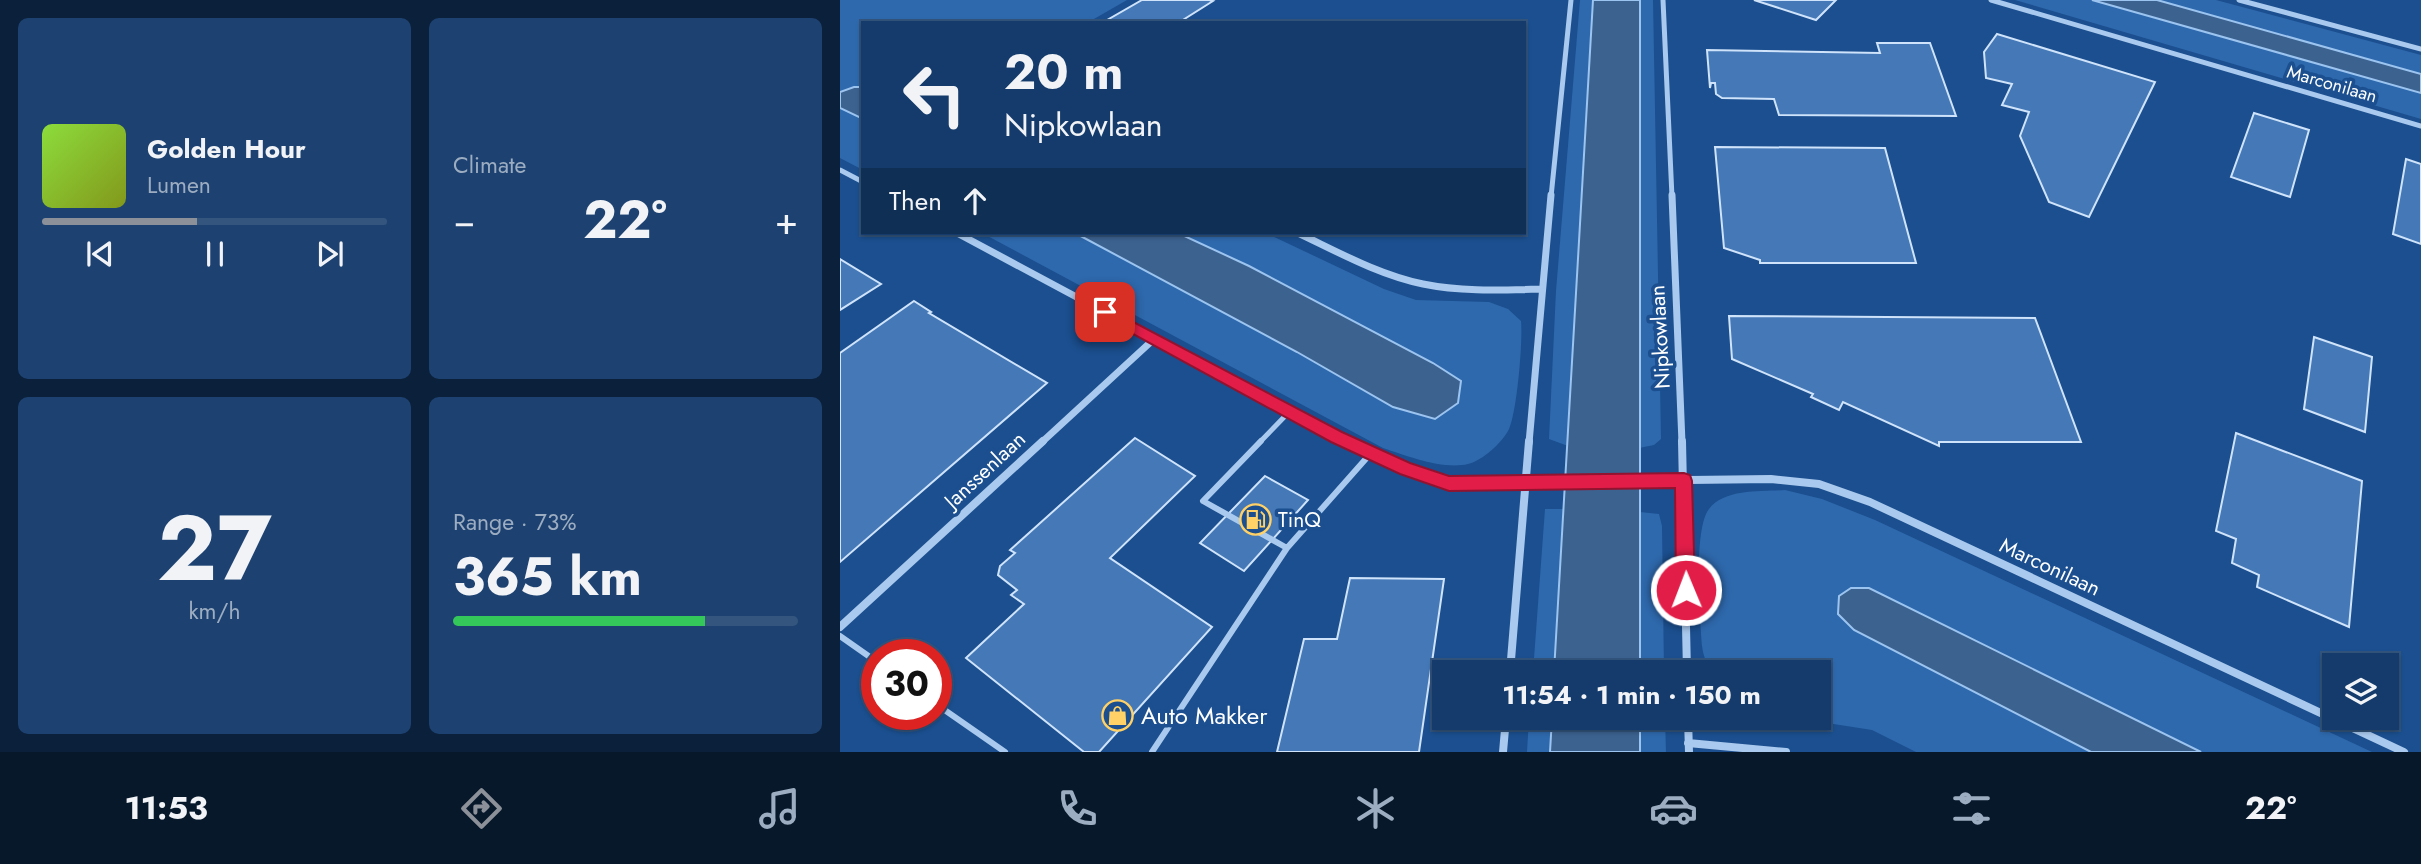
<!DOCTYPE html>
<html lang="en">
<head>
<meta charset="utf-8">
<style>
	body { margin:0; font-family:Jost,sans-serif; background:#1d4271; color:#f1f3f6; height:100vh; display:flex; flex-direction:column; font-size:26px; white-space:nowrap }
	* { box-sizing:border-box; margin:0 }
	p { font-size:23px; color:#9dadc1 }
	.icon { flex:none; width:38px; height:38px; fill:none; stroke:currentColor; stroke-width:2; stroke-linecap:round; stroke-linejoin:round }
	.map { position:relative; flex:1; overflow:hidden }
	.side { display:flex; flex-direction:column; gap:18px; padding:18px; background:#0b203b; width:840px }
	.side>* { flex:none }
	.guide { position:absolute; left:21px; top:21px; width:665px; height:214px; border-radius:0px; box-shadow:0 2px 5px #0004,0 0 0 2px #33557e; background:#143b6b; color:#f1f3f6; overflow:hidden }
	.fabs { position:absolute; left:1482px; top:653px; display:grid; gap:14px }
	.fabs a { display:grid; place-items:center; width:77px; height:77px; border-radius:0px; background:#143b6b; box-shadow:0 2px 5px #0004,0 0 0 2px #33557e; font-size:35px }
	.speed { position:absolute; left:21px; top:639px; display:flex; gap:14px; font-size:35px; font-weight:700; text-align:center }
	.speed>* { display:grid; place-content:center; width:91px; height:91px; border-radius:50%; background:#143b6b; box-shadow:0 2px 5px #0004,0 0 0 2px #33557e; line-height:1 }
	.speed .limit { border:10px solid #d22; background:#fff; color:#111 }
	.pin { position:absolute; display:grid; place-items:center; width:60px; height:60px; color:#fff; margin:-30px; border-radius:14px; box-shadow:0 4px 10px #0006 }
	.me { position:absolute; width:77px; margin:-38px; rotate:359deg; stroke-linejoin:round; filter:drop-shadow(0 0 5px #0008) }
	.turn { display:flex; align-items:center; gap:24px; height:147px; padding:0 28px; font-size:32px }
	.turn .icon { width:91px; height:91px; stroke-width:2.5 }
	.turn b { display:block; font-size:49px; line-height:60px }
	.then { display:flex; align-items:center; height:66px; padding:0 28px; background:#0003; gap:14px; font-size:26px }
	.big { font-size:52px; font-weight:700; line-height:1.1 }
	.side .tile { flex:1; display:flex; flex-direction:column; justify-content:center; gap:10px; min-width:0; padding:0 24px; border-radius:10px; background:#1d4271 }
	.side .dial { align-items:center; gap:0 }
	.dial b { font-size:91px; line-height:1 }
	.song { display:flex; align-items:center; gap:21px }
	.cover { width:84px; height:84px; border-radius:10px; background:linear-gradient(135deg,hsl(90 70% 55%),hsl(70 70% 35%)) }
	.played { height:7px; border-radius:4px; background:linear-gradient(90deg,#8c9099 45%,#33557e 45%) }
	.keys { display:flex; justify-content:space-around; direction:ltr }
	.heat { display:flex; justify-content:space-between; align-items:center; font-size:38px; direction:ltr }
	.charge { height:10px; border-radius:5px; background:linear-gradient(90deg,#34c759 73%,#33557e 0) }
	.side .tiles { flex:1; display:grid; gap:18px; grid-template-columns:repeat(2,1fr) }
	.trip { position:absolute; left:592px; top:660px; width:399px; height:70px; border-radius:0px; background:#143b6b; box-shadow:0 2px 5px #0004,0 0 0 2px #33557e; font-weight:700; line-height:70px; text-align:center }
	.tabs { display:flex; height:112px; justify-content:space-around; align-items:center; background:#08182b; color:#9dadc1 }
	.tabs .icon { width:49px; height:49px }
	.tabs .on { color:#8c9099 }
	.tabs b { font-size:32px; color:#f1f3f6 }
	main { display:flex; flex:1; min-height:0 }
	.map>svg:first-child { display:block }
	.green { fill:#2e69ad }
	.water { fill:#3c6290; stroke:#9cc4f0; stroke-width:2 }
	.building { fill:#4478b7; stroke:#cfe3fa; stroke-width:2 }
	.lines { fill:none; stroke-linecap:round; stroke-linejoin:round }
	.lane-far1 { stroke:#a9c9ee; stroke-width:5 }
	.lane { stroke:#a9c9ee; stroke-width:6 }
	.street-far2 { stroke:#a9c9ee; stroke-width:5 }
	.street-far1 { stroke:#a9c9ee; stroke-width:7 }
	.street { stroke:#a9c9ee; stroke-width:8 }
	.route { fill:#e11d48; stroke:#92132f; stroke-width:2 }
	.labels { text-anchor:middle; stroke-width:7; stroke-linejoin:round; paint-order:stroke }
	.far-street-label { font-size:18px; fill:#fff; stroke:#1b4f8f }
	.street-label { font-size:21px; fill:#fff; stroke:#1b4f8f }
	.poi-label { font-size:21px; fill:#fff; stroke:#1b4f8f; text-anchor:start }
	.near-poi-label { font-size:24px; fill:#fff; stroke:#1b4f8f; text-anchor:start }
</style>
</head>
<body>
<main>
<section class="side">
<div class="tiles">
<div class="tile">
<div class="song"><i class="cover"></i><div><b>Golden Hour</b><p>Lumen</p></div></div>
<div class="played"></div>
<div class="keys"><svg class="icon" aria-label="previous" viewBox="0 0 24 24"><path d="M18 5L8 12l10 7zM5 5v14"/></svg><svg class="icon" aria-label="pause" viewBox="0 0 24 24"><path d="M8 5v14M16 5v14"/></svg><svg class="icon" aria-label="next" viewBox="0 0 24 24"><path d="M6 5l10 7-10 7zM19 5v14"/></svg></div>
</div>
<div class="tile"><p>Climate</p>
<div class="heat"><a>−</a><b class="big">22°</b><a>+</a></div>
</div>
<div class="tile dial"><b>27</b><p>km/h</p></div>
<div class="tile"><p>Range · 73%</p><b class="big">365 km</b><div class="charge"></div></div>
</div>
</section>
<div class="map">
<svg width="1581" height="752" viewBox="0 0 1581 752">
	<rect width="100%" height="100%" fill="#1b4f8f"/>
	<path class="green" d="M0,0h287l-40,23h-224v64l-23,5z
		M740,0h13l-25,446 -19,-7 7,-148z
		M800,0h13l8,439 -7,6 -15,3z
		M1175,0h77l329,93v26z
		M1317,0h59l205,55v19z
		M0,108l23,11v51l-23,-12z
		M142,233h93l222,119 96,55 42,12 -2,-56 -184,-97 -71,-33h88l118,56 32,11 73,2 19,7 13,12c2,20 -4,91 -12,108 -6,13 -27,32 -41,35 -25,6 -61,-8 -85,-16z
		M945,490l37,9 53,21 497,232h-171l-332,-164h-18l3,42 237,122h-175l-44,-22 -77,-12h23v-46h-108c-3,-8 -7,-17 -8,-26 -2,-28 -9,-117 7,-137 16,-21 54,-17 76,-19z
		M705,509h19l-10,163h-21z
		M800,512l19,2 3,12 2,146h-24z
		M689,718h23l-2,34h-23z
		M800,718h25l1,34h-26z"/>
	<path class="water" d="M753,0h47v672h-86z
		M1252,0h65l264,74v19z
		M14,87h9v32l-23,-11v-16z
		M235,233h103l71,33 184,97 28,18 -3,22 -23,16 -42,-12 -96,-55z
		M1011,588h18l332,164h-110l-237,-122 -16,-16 1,-18z
		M712,718h88v34h-90z"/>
	<path class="building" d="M302,0h67l4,1 -35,22h-76z
		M914,0h82l-20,20z
		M1157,34l158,48 -66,135 -40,-15 -29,-66 9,-24 -27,-7 10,-21 -26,-6 -2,-26z
		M1037,43h53l26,73 -177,-1 -5,-16 -52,-1 -6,-4 -1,-11h-4l-1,5 -3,-38 173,3z
		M1414,113l55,17 -19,67 -59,-20z
		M875,147l170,1 31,115h-156v-3l-36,-12z
		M1566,159l15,5v80l-28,-10z
		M0,259l41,25 -41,26z
		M74,301l17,11 -2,1 118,70 -207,179v-209z
		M889,316l306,2 46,124h-142v4l-96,-44 -4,8 -28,-13 2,-3 -81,-35z
		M1474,337l58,20 -7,75 -61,-23z
		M1396,433l126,48 -13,146 -92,-40 2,-12 -27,-12 4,-24 -20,-8z
		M295,438l60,38 -85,82 102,69 -113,125h-15l-118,-94 58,-54 -13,-9 6,-5 -19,-15 2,-9 15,-13 -5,-3z
		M425,476l43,24 -64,71 -44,-28z
		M510,578l94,1 -25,173h-142l27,-113h33z"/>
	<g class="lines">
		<path class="lane-far1" d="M419,443l30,-31"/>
		<path class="lane" d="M421,441l-58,60 84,47
			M0,636l37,26
			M96,704l69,48
			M312,752l135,-204 84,-95"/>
		<path class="street-far2" d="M823,0l9,197
			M1151,0l430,126
			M1399,0l182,49
			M0,170l23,12
			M711,197l20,-197"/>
		<path class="street-far1" d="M832,195l10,248
			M117,233l392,210
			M458,233c40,19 81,42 125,51 39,8 79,6 119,5
			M201,443l113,-104
			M689,443l22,-248"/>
		<path class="street" d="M505,441l61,28 43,14 322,-4 48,5 51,18 534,250
			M842,441l5,231
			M0,627l203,-186
			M670,672l19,-231
			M848,718l1,34
			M848,743l98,9
			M663,752l3,-34"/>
	</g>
	<path class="route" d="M265,307l237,125 68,31 39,13 235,-3 6,2 2,6 3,109 -3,6 -6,3 -7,-3 -3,-6 -1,-102 -226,3 -49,-17 -69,-32 -231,-126 -2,-4z"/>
	<defs>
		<symbol id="fuel-ring" viewBox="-11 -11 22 22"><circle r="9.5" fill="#1b4f8f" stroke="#ffd166" stroke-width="1.5"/><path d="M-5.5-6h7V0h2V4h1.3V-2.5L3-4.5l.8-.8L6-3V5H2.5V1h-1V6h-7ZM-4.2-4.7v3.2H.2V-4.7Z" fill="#ffd166"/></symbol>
		<symbol id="shop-ring" viewBox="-11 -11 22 22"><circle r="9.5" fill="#1b4f8f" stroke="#ffd166" stroke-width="1.5"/><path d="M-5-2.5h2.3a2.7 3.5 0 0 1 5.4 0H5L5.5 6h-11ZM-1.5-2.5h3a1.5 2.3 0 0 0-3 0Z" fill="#ffd166"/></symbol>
	</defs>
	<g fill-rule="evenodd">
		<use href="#fuel-ring" x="398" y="502" width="35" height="35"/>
		<use href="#shop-ring" x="260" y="698" width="35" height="35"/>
	</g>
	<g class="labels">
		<g class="far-street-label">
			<text transform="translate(1492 84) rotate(16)" y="6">Marconilaan</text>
		</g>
		<g class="street-label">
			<text transform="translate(820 337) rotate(-93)" y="7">Nipkowlaan</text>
			<text transform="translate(145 470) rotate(-43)" y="7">Janssenlaan</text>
			<text transform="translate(1210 567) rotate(25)" y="7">Marconilaan</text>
		</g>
		<g class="poi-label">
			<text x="438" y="527">TinQ</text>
		</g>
		<g class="near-poi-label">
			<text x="301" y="724">Auto Makker</text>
		</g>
	</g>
</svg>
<div class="fabs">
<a><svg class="icon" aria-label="layers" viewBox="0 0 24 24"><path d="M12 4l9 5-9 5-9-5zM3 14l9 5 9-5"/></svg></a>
</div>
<div class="speed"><div class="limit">30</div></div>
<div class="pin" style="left:265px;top:312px;background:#d93025"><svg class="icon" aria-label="arrive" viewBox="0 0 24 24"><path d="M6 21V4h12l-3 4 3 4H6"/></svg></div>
<svg class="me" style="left:846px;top:590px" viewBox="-20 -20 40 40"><circle r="17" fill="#e11d48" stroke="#fff" stroke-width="3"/><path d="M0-11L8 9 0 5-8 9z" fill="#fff"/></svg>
<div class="trip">11:54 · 1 min · 150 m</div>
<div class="guide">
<div class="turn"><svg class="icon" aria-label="left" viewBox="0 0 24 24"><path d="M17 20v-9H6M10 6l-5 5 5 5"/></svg><div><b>20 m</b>Nipkowlaan</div></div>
<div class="then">Then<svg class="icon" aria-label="ahead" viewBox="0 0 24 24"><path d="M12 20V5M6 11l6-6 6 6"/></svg></div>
</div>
</div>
</main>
<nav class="tabs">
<b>11:53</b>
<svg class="icon on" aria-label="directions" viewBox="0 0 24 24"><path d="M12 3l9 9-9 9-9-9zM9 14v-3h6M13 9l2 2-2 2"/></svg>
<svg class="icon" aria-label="music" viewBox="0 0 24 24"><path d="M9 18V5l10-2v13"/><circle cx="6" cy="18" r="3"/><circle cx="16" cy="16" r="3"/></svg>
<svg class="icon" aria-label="phone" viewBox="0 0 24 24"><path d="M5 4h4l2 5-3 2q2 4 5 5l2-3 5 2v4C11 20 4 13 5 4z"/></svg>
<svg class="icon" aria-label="climate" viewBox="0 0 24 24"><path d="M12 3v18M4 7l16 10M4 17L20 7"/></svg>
<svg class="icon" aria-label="car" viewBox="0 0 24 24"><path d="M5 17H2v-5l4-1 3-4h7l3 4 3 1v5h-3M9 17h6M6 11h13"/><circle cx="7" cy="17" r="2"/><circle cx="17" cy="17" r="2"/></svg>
<svg class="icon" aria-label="filters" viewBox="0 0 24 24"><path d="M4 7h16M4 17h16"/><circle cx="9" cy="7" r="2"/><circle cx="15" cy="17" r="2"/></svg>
<b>22°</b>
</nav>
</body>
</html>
